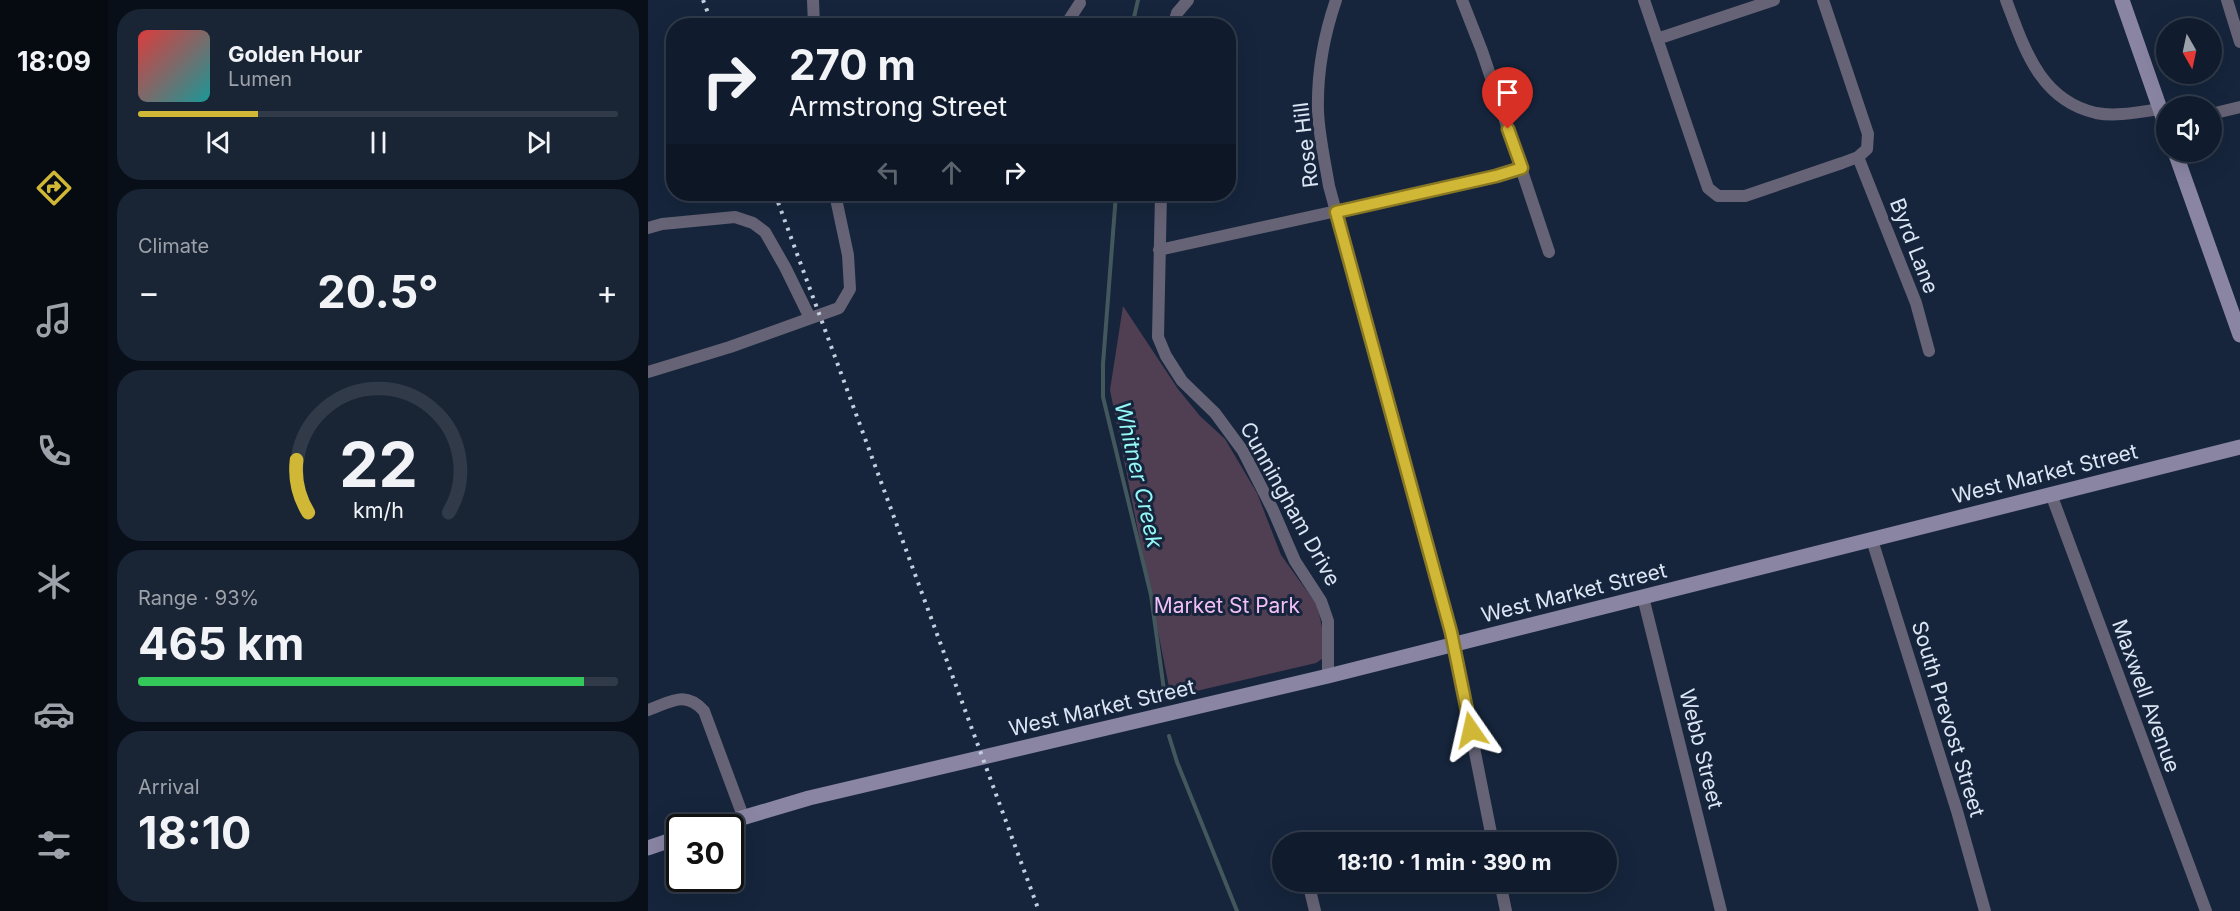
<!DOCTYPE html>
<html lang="en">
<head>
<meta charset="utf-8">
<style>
	body { margin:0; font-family:Inter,sans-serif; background:#192535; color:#f1f3f6; height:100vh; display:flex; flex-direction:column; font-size:22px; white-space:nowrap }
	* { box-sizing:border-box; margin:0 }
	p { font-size:20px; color:#9ca1aa }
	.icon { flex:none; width:33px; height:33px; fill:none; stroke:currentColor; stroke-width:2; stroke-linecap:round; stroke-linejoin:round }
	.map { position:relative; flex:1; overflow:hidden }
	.details { display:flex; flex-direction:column; gap:9px; padding:9px; background:#090f19; width:540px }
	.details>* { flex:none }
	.banner { position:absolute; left:18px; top:18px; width:570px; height:183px; border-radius:24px; box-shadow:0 6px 24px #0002,0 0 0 2px #303a49; background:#101c2d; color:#f1f3f6; overflow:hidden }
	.needle { width:39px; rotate:171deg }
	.buttons { position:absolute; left:1508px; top:18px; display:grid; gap:12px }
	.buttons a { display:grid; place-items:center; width:66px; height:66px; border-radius:50%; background:#101c2d; box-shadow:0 6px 24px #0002,0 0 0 2px #303a49; font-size:30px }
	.speed { position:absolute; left:18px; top:814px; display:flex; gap:12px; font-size:30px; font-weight:700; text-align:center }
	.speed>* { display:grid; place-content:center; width:78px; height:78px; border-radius:50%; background:#101c2d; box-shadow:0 6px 24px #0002,0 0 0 2px #303a49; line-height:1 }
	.speed .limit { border:3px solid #111; border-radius:9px; background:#fff; color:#111 }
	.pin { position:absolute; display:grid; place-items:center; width:51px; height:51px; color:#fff; margin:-62px -26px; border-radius:50% 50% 50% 0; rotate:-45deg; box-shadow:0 0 6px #0007 }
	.pin .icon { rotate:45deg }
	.me { position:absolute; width:66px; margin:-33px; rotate:349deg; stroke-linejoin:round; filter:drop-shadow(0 0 4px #0008) }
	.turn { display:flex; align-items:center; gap:21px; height:126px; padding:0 24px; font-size:27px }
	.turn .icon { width:78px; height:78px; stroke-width:2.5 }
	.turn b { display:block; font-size:42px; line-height:51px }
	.lanes { display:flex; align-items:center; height:57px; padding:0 24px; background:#0003; justify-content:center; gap:30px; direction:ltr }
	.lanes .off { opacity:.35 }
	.big { font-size:45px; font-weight:700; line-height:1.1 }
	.details .card { flex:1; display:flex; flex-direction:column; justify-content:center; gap:9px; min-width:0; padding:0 21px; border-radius:24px; background:#192535 }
	.details .dial { align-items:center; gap:0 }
	.dial svg { height:156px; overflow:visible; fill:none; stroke:#303a49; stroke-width:7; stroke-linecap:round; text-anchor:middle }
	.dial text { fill:#f1f3f6; stroke:none }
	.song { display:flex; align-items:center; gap:18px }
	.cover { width:72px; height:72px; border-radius:9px; background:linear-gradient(135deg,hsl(0 70% 55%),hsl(180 70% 35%)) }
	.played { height:6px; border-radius:3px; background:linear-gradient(90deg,#d1b736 25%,#303a49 25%) }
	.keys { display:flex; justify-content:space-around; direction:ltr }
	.heat { display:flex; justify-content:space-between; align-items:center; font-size:33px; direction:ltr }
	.charge { height:9px; border-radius:4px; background:linear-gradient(90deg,#34c759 93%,#303a49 0) }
	.trip { position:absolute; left:624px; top:832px; width:345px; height:60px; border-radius:30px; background:#101c2d; box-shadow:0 6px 24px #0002,0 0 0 2px #303a49; font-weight:700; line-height:60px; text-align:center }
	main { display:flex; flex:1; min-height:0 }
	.tab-bar { display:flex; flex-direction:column; width:108px; justify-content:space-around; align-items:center; background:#060b12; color:#9ca1aa }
	.tab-bar .icon { width:42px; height:42px }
	.tab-bar .active { color:#d1b736 }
	.tab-bar b { font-size:27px; color:#f1f3f6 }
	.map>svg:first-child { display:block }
	.green { fill:#503e52 }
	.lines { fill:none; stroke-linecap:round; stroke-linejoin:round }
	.stream { stroke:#42585c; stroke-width:4 }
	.street { stroke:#656375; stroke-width:12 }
	.secondary { stroke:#8985a3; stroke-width:15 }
	.rail { stroke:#c3cede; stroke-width:4; stroke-dasharray:3 6; stroke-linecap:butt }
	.route-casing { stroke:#887723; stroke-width:15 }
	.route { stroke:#d1b736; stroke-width:10 }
	.labels { text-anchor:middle; stroke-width:6; stroke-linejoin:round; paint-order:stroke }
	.street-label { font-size:21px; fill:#dbe5f4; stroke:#16253c }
	.park-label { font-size:21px; fill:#f2bff8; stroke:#16253c }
	.water-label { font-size:22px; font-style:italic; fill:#95f9f7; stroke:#16253c }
</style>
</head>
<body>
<main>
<nav class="tab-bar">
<b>18:09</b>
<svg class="icon active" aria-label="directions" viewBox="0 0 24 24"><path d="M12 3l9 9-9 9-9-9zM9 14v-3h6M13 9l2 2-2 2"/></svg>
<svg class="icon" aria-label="music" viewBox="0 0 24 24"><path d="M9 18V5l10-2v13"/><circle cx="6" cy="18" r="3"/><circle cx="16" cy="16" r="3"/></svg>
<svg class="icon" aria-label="phone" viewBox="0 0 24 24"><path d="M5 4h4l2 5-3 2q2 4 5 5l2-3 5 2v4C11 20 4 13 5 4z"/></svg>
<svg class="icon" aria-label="climate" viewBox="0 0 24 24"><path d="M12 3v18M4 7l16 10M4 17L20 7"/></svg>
<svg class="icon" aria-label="car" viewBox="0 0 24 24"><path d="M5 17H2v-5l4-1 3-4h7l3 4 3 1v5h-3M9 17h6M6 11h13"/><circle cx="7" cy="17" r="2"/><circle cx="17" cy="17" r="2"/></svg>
<svg class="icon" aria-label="filters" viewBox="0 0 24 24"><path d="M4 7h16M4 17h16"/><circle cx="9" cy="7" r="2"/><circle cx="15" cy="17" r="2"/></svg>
</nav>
<section class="details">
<div class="card">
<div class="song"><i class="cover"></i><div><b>Golden Hour</b><p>Lumen</p></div></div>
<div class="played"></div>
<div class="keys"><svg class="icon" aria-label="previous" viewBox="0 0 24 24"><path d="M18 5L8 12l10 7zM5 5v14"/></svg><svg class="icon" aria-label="pause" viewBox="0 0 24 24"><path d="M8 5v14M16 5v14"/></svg><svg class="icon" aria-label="next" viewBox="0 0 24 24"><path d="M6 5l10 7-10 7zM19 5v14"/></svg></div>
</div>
<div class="card"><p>Climate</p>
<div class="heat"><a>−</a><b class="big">20.5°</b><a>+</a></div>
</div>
<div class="card dial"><svg viewBox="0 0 100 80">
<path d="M14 69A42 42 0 1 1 86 69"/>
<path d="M14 69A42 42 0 0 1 8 42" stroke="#d1b736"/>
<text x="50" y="56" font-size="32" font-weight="700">22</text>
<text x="50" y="72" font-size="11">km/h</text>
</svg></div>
<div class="card"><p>Range · 93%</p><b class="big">465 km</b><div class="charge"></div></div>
<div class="card"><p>Arrival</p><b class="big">18:10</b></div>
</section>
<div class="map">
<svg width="1592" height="911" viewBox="0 0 1592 911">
	<rect width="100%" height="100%" fill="#16253c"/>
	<path class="green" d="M475,306l55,83 22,27 25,23 32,54 24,62 36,50 5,22v32l-6,4 -145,34 -61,-307z"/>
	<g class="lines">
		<path class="stream" d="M484,26l6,-26
			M468,194l-13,170v33l48,198 13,95
			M521,736l8,26 60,149"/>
		<path class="street" d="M165,0l1,26
			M688,0c-12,35 -19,73 -18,111 1,25 7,51 11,75l122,446 42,211
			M814,0l20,51 67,201
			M996,0l64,188 10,8h27l97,-33 16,-6 9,-8 1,-15 -45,-134
			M1358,0c18,47 33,100 90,113 20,4 43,-1 64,-4
			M1579,0l13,42
			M417,26l15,-23
			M525,26l4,-13 11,-13
			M1009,39l117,-39
			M1563,114l29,-7
			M1210,157l58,146 13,48
			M513,194l-3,143 8,19 16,25 33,32 28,38 30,59 22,51 26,40 7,20v55
			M0,228l14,-4 73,-7 18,6 12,9 20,35 25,51
			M511,250l337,-74 26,-8
			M0,372l82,-25 109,-39 11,-19 -2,-34 -13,-61
			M1403,494l155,417
			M1224,540l85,271 28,100
			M995,597l78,314
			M0,710c23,-8 37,-20 56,1l39,105
			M660,882l7,29
			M852,882l6,29"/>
		<path class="secondary" d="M1474,0l44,126
			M1527,152l65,183
			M60,828l101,-30 519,-122 912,-229
			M0,848l32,-11"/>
		<path class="rail" d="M55,0l10,26
			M127,194l264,717"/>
	</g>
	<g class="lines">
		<defs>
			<path id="route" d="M823,730l-20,-98 -115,-420 160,-36 26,-8 -14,-39"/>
		</defs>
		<use href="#route" class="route-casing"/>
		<use href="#route" class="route"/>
	</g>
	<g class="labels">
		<g class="street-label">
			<text transform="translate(658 145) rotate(-97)" y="7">Rose Hill</text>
			<text transform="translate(1266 246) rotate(69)" y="7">Byrd Lane</text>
			<text transform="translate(1397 474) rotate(-14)" y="7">West Market Street</text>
			<text transform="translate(642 504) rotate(61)" y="7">Cunningham Drive</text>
			<text transform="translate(926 593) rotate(-14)" y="7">West Market Street</text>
			<text transform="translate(1498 696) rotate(70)" y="7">Maxwell Avenue</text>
			<text transform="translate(454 708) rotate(-13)" y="7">West Market Street</text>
			<text transform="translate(1300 719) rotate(73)" y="7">South Prevost Street</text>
			<text transform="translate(1053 749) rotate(76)" y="7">Webb Street</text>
		</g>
		<g class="park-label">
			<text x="579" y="613">Market St Park</text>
		</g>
		<g class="water-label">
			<text transform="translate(491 475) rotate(77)" y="8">Whitner Creek</text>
		</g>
	</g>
</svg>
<div class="buttons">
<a><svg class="needle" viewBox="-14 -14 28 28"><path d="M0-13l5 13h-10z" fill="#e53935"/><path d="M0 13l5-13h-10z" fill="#9ca1aa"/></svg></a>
<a><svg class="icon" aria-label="sound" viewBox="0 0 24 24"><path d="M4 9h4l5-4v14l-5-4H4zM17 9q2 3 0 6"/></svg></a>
</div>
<div class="speed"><div class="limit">30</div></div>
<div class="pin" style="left:860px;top:129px;background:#d93025"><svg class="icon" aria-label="arrive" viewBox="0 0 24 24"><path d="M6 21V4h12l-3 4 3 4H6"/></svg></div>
<svg class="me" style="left:823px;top:730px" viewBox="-20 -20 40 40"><path d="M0-17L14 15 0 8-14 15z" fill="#d1b736" stroke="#fff" stroke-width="4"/></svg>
<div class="trip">18:10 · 1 min · 390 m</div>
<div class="banner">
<div class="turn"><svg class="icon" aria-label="right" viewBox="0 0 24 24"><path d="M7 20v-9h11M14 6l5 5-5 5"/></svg><div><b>270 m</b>Armstrong Street</div></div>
<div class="lanes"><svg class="icon off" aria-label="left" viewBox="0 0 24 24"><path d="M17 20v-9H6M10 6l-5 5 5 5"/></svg><svg class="icon off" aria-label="ahead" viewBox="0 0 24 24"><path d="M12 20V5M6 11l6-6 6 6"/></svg><svg class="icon" aria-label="right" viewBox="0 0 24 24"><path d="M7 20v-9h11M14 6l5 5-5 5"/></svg></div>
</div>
</div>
</main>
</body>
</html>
